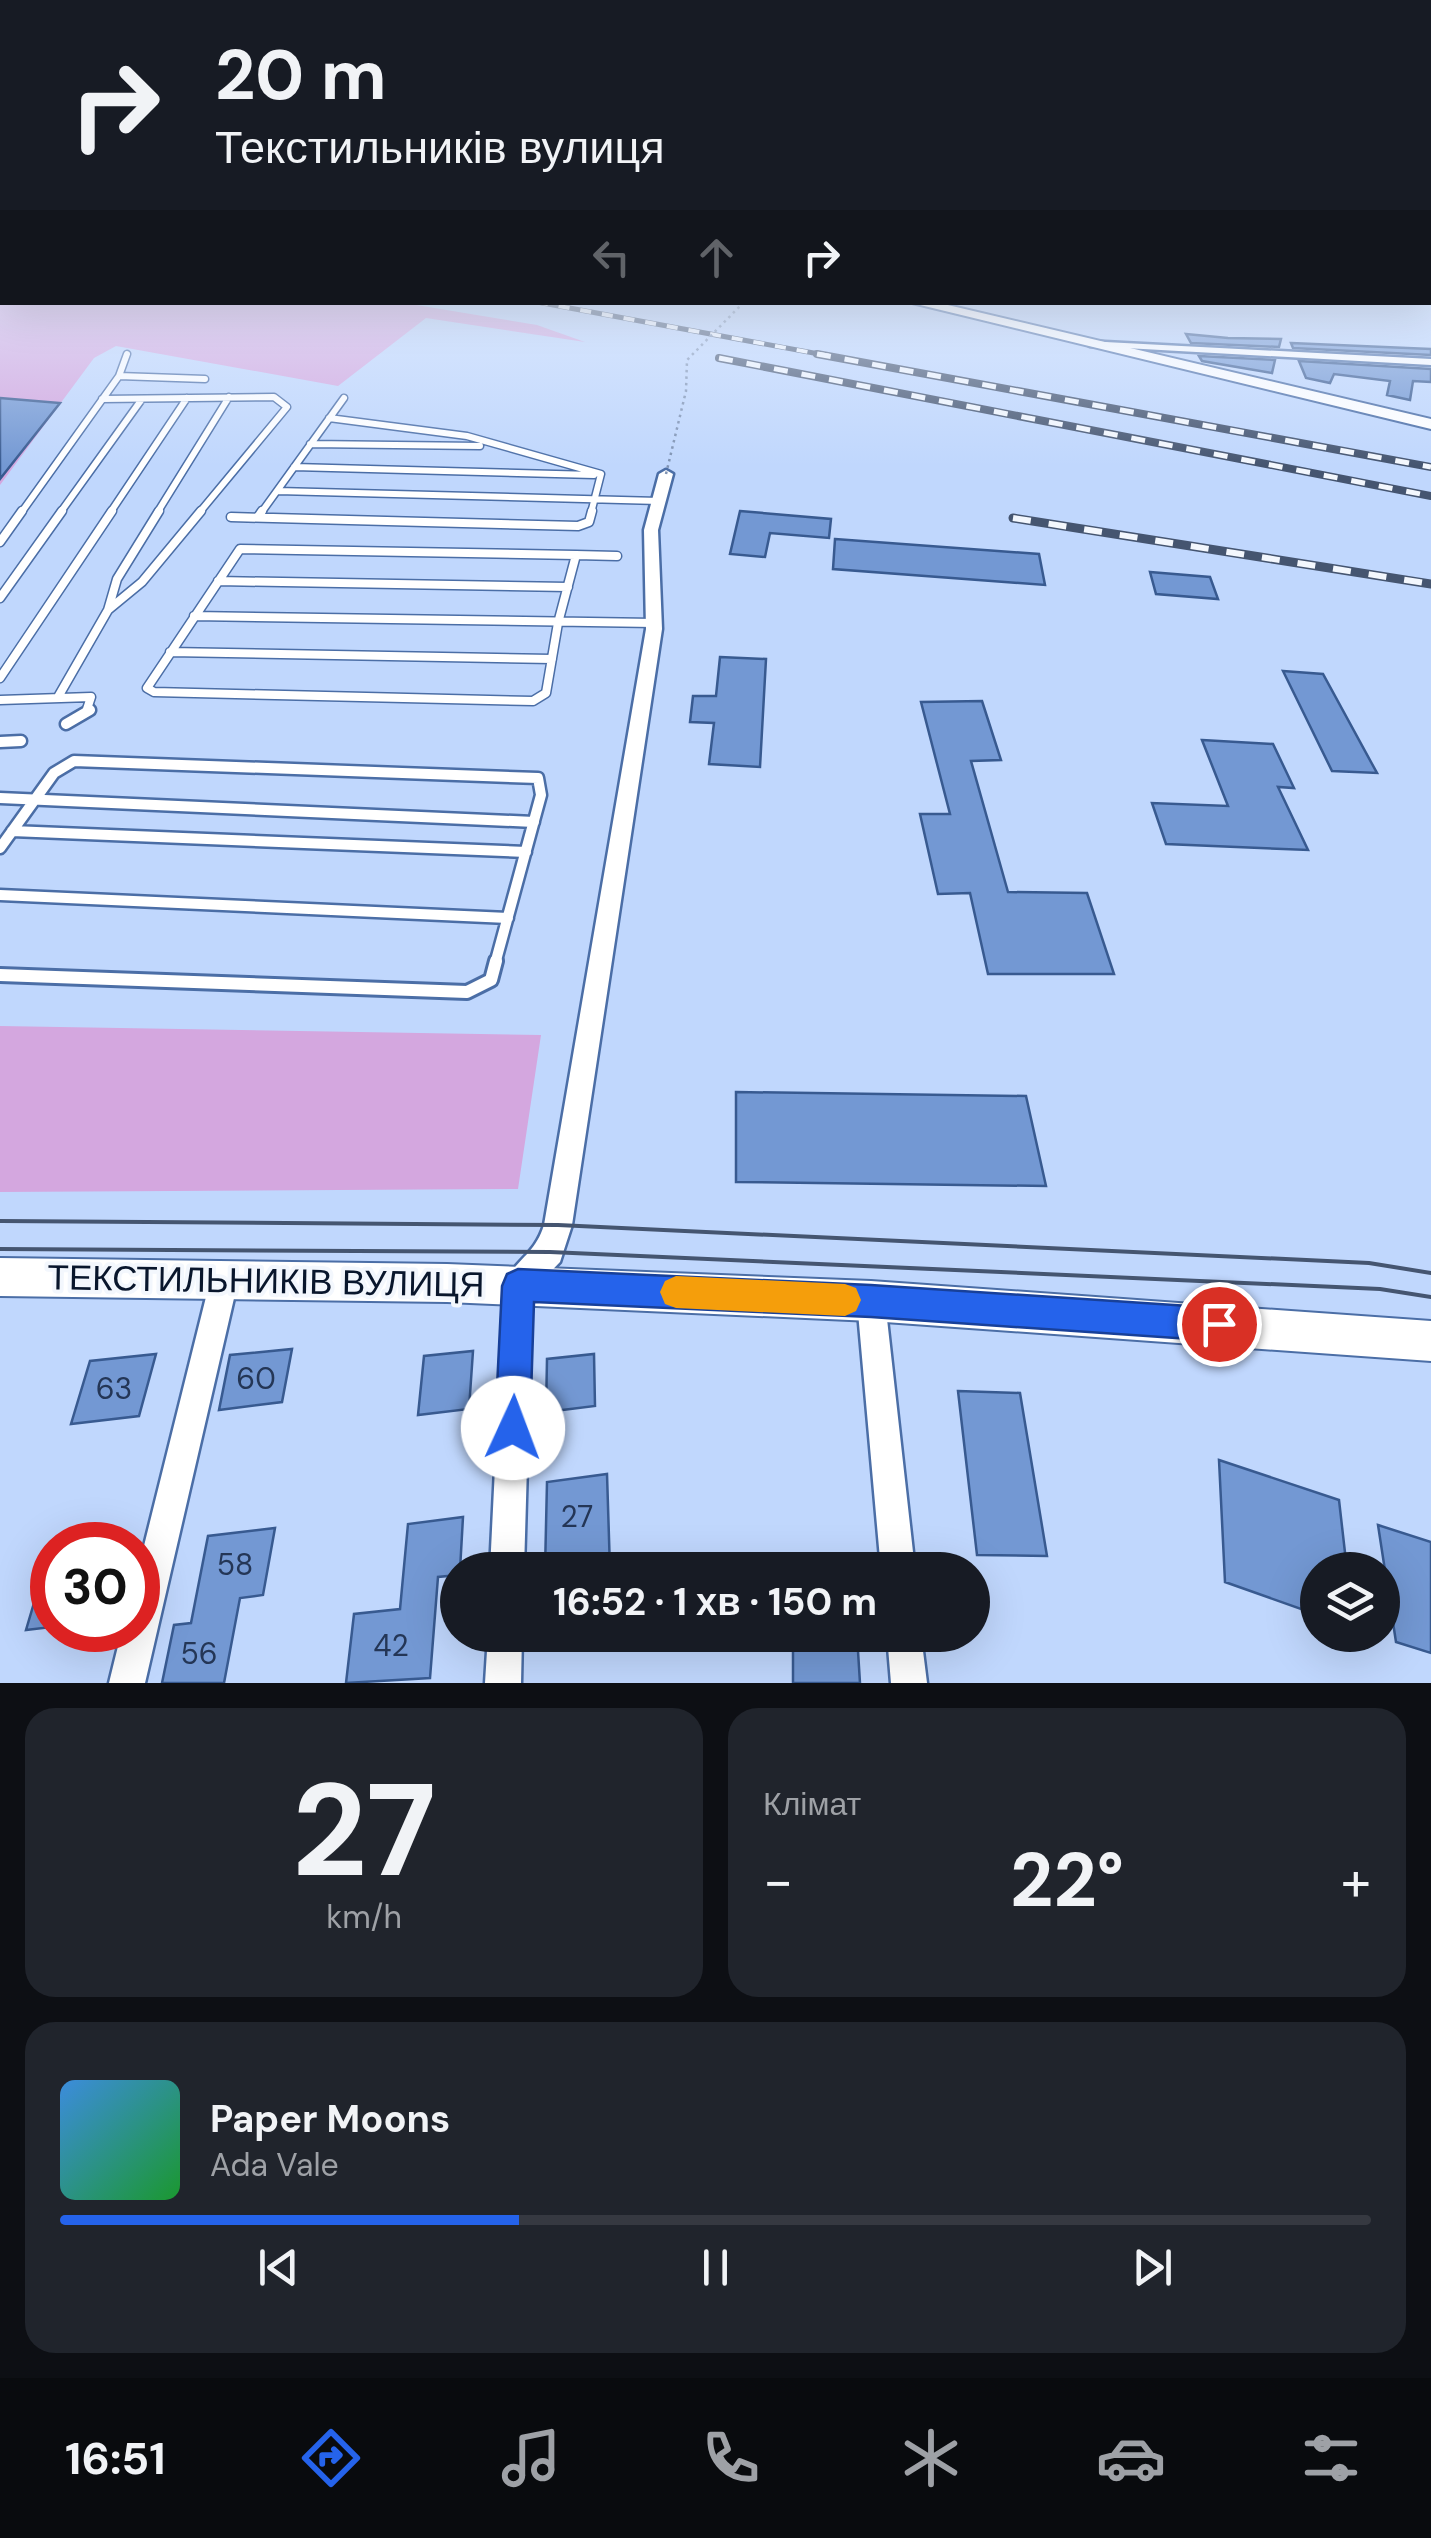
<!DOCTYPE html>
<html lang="uk">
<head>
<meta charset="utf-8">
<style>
	body { margin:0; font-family:"DM Sans",sans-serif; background:#20242c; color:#f1f3f6; height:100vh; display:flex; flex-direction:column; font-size:38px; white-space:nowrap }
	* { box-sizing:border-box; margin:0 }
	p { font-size:32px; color:#9ea1a6 }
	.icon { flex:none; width:55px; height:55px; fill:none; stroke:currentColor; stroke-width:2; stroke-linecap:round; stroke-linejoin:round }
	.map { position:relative; height:1683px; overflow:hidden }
	.drawer { display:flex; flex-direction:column; gap:25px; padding:25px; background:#0d0f14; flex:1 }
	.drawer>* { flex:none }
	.hud { position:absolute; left:0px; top:0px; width:1432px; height:305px; box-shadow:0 10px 40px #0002; background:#171b24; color:#f1f3f6; overflow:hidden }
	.fabs { position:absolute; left:1300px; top:1552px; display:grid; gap:20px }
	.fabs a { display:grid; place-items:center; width:100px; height:100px; border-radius:50%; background:#171b24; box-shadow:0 10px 40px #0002; font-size:50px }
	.speed { position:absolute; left:30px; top:1522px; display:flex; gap:20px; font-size:50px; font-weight:700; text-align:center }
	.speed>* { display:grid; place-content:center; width:130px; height:130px; border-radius:50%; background:#171b24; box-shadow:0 10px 40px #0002; line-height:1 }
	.speed .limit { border:15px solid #d22; background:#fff; color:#111 }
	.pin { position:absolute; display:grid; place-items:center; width:85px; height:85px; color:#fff; margin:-42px; border:5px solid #fff; border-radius:50%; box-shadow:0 2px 10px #0007 }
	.me { position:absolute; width:110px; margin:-55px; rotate:2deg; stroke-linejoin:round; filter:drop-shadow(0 0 8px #0008) }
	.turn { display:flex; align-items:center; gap:35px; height:210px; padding:0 50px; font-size:45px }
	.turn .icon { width:130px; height:130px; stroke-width:2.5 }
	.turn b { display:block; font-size:70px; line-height:85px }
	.lanes { display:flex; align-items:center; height:95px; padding:0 50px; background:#0003; justify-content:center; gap:50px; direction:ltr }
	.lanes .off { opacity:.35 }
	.big { font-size:75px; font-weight:700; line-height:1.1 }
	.drawer .card { flex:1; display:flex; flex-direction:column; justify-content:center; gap:15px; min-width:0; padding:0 35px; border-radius:30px; background:#20242c }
	.drawer .dial { align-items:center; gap:0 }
	.dial b { font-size:130px; line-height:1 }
	.song { display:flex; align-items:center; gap:30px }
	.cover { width:120px; height:120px; border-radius:15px; background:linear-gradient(135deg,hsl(210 70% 55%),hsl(130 70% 35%)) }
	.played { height:10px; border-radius:5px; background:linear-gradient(90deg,#2563eb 35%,#363941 35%) }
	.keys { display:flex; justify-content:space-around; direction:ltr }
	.heat { display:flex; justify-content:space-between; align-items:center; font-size:55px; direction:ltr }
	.drawer .tiles { flex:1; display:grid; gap:25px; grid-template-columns:1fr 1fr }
	.card:last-child { grid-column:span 2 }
	.trip { position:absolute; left:440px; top:1552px; width:550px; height:100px; border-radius:50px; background:#171b24; box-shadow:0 10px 40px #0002; font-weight:700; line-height:100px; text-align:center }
	.tabs { display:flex; height:160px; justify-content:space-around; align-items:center; background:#090b0e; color:#9ea1a6 }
	.tabs .icon { width:70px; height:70px }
	.tabs .active { color:#2563eb }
	.tabs b { font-size:45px; color:#f1f3f6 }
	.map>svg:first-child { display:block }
	.green { fill:#d4a7df }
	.building { fill:#7398d3; stroke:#385a90; stroke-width:2.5 }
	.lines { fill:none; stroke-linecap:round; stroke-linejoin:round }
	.lane-far3-casing { stroke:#4b6ea6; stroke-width:9 }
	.lane-far2-casing { stroke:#4b6ea6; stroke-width:11 }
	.lane-far1-casing { stroke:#4b6ea6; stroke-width:15 }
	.lane-casing { stroke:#4b6ea6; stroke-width:18 }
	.street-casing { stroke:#4b6ea6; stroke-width:5 }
	.secondary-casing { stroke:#4b6ea6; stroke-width:4 }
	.lane-far3 { stroke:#fff; stroke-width:6 }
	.lane-far2 { stroke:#fff; stroke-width:8 }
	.lane-far1 { stroke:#fff; stroke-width:10 }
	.lane { stroke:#fff; stroke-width:12 }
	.street { fill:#fff; fill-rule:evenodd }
	.secondary { fill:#fff; fill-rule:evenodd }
	.tram { stroke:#455570; stroke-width:4 }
	.rail-far2-casing { stroke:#455570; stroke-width:5 }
	.rail-far1-casing { stroke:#455570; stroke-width:8 }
	.rail-casing { stroke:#455570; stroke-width:9 }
	.rail-far2 { stroke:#f3f7fd; stroke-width:4; stroke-dasharray:11; stroke-linecap:butt }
	.rail-far1 { stroke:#f3f7fd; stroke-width:5; stroke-dasharray:14; stroke-linecap:butt }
	.rail { stroke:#f3f7fd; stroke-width:6; stroke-dasharray:18; stroke-linecap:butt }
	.path-bridge { stroke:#7f93b3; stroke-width:2.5; stroke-dasharray:2.5 4; stroke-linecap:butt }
	.route { fill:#2563eb; stroke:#184099; stroke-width:2.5 }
	.slow { fill:#f59e0b }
	.labels { text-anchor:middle; stroke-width:8; stroke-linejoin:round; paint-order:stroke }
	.near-number-label { font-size:30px; fill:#243656 }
	.near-street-label { font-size:35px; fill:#09162c; stroke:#f3f7fd }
</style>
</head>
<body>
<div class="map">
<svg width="1431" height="1683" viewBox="0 0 1431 1683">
	<rect width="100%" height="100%" fill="#c0d7fd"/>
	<path class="green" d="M0,231l2,71 402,1 133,22 48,17 -159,-24 -88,68 -222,-40 -22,12 -94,127z
		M0,1026l541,9 -23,154 -518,3z"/>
	<path class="building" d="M1186,334l42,4 53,1 -2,8 -88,-4z
		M1291,343l140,6v6l-138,-7z
		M1199,356l76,4 -3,13 -70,-12z
		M1299,361l132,8v13l-18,-1 -3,19 -23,-5 3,-14 -56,-7 -4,9 -24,-5z
		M0,398l60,5 -60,76z
		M740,511l91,8 -2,19 -59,-5 -5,24 -35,-3z
		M835,539l204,15 6,31 -212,-16z
		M1150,572l60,5 8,22 -62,-5z
		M720,657l46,2 -6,108 -51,-3 5,-41 -24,-1 3,-26h23z
		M1283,671l40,3 54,99 -45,-2z
		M982,701l19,59 -30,1 37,131 79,1 27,81h-126l-18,-81 -32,1 -18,-80h30l-29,-112z
		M1202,740l71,4 21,44 -16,-1 30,63 -142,-6 -14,-41 76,3z
		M736,1092l290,4 20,90 -310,-4z
		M292,1349l-10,53 -63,8 11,-55z
		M473,1351l-4,58 -51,6 6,-59z
		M156,1354l-17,62 -68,8 19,-63z
		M594,1354l1,52 -49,6 1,-53z
		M958,1391l62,2 27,163 -70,-1z
		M1219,1460l120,40 8,70h-29v45l-93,-33z
		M607,1474l3,96h-65l2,-88z
		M463,1517l-3,53 -2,5 -20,2 -8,101 -84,5 8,-69 46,-5 8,-85z
		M1378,1525l53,17v111l-35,-11z
		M275,1528l-12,67 -23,3 -16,85h-62l12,-58 17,-2 17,-87z
		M47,1559l5,1v67l-26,3z
		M793,1635h64l3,48h-67z"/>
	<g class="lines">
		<defs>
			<path id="lane-far3" d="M119,376l86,3
				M102,399l172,-2 13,10 -88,106
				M329,418l138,18 134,38 -10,39
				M310,444l170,2
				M294,467l300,8
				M278,491l381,10
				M21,513l98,-137 8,-22
				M60,513l82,-114
				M110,513l77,-115
				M157,513l72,-116
				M261,513l83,-115"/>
			<path id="lane-far2" d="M231,517l347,9 11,-4 3,-11
				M258,517l4,-6
				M0,542l22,-31
				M240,549l336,6 -18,68 -12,70 -13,8 -379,-9 -7,-4z
				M576,555l41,1
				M218,581l350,6
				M0,598l62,-87
				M108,610l34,-28 59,-71
				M194,616l460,7
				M170,652l382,7
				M0,678l112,-167
				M58,697l50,-87 9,-31 42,-68
				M0,700l91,-3 -5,15"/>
			<path id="lane-far1" d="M66,724l24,-14
				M0,742l21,-1
				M0,798l534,24
				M12,831l514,21
				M0,848l54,-75 20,-12 464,17 3,17 -46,169
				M0,895l508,23"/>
			<path id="lane" d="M0,975l467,17 24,-12 5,-19"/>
			<path id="street" d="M1430,274h1v6h-1z
				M1086,341l345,18v6l-341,-19 -5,-3z
				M666,470l7,4 -15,56 4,99 -90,596 -12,37 -28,29 -8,279h-34l14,-285c10,-25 31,-30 40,-60l102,-596 -2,-99 15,-56z
				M224,1267l10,4 4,10 -93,402h-36l13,-53h16v-60l72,-289 4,-10z
				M871,1287l10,4 4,10 30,269h-34l-24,-269 4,-10z
				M488,1635h34l-1,48h-36z
				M887,1635h34l6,48h-36z"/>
			<path id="secondary" d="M908,302h27l496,117v10z
				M0,1258l447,6 424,17 560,40v40l-560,-40 -424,-19 -447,-6z"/>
		</defs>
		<use href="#lane-far3" class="lane-far3-casing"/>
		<use href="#lane-far2" class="lane-far2-casing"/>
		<use href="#lane-far1" class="lane-far1-casing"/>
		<use href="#lane" class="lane-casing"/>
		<use href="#street" class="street-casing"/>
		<use href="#secondary" class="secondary-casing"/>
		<use href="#lane-far3" class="lane-far3"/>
		<use href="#lane-far2" class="lane-far2"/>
		<use href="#lane-far1" class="lane-far1"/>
		<use href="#lane" class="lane"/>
		<use href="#street" class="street"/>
		<use href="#secondary" class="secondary"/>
		<path class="tram" d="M0,1221l558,4 811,38 62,10
			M0,1249l550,3 830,37 51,8"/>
		<defs>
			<path id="rail-far2" d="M537,302l293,54"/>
			<path id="rail-far1" d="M817,354l614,113
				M719,358l712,138"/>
			<path id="rail" d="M1013,518l418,66"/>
		</defs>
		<use href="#rail-far2" class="rail-far2-casing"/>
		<use href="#rail-far1" class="rail-far1-casing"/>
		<use href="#rail" class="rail-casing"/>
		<use href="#rail-far2" class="rail-far2"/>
		<use href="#rail-far1" class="rail-far1"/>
		<use href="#rail" class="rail"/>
		<path class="path-bridge" d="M666,474l20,-83 1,-31 57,-58"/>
	</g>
	<linearGradient id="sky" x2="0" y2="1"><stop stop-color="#63adce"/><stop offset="0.5" stop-color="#e3edfe"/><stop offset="1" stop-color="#e3edfe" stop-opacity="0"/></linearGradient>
	<rect width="1431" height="466" fill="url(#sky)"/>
	<path class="route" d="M518,1269l353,16 348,23 12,5 5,11 -5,12 -12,5 -348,-24 -337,-15 -4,126 -5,12 -12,5 -13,-5 -5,-12 7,-142 5,-12z"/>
	<path class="slow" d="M676,1276l169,8 11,4 5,12 -5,11 -11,5 -169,-8 -11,-4 -5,-12 5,-11z"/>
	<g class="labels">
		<g class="near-number-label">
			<text x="256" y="1389">60</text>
			<text x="114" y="1399">63</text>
			<text x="577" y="1527">27</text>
			<text x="235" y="1575">58</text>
			<text x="391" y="1656">42</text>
			<text x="199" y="1664">56</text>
		</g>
		<g class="near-street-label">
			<text transform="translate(266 1281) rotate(1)" y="12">ТЕКСТИЛЬНИКІВ ВУЛИЦЯ</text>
		</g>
	</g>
</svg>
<div class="fabs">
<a><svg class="icon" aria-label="layers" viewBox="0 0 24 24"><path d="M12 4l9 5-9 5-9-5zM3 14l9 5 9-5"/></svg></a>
</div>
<div class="speed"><div class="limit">30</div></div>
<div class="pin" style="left:1219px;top:1324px;background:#d93025"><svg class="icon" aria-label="arrive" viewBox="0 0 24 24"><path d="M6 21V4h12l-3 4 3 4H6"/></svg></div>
<svg class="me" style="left:513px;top:1428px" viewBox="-20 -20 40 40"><circle r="19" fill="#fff"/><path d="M0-13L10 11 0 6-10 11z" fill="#2563eb"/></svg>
<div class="trip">16:52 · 1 хв · 150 m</div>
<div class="hud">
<div class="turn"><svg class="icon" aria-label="right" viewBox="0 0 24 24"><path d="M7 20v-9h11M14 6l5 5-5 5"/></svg><div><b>20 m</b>Текстильників вулиця</div></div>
<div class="lanes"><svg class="icon off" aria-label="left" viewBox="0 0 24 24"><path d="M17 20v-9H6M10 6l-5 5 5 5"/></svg><svg class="icon off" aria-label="ahead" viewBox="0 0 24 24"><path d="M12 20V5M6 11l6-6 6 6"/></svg><svg class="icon" aria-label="right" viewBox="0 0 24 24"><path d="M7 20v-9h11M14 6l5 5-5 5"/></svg></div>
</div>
</div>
<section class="drawer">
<div class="tiles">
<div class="card dial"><b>27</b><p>km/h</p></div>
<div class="card"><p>Клімат</p>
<div class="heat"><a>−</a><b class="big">22°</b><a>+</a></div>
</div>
<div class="card">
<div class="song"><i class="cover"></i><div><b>Paper Moons</b><p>Ada Vale</p></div></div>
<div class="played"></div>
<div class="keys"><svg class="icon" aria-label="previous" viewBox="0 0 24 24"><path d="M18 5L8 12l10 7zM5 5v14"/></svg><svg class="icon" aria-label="pause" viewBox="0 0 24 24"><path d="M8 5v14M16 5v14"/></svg><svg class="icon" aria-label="next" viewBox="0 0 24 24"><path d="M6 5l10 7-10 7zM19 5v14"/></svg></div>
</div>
</div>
</section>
<nav class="tabs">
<b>16:51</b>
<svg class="icon active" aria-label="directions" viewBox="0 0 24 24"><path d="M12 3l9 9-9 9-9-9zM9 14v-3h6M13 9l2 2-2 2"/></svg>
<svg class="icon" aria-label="music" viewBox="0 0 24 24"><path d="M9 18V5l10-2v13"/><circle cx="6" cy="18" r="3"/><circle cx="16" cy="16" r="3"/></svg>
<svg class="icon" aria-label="phone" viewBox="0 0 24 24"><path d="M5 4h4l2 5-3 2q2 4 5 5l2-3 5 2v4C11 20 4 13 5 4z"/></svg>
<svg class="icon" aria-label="climate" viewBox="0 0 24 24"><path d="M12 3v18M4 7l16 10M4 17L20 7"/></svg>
<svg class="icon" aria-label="car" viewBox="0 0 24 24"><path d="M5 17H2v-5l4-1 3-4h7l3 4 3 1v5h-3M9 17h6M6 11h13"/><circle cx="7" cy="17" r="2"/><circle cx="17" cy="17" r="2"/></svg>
<svg class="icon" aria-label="filters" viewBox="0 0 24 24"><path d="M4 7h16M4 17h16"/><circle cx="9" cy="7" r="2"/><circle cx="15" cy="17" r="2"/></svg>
</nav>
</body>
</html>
